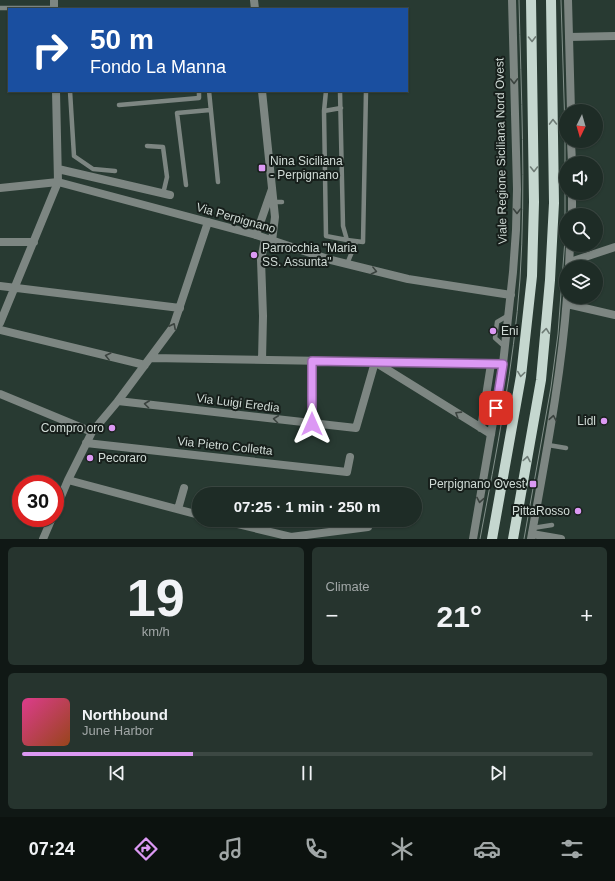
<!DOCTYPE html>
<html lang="en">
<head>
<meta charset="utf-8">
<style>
	body { margin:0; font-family:Arial,sans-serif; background:#26342e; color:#f1f3f6; height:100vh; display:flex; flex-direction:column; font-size:15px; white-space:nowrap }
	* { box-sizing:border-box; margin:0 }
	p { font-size:13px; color:#a1a7a7 }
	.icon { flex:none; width:22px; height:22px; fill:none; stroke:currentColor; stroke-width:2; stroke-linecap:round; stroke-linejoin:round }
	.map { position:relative; height:539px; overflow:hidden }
	.sheet { display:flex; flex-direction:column; gap:8px; padding:8px; background:#101815; flex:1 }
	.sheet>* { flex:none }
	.top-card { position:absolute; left:8px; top:8px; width:400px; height:84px; border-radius:0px; box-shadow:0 1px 3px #0004,0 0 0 1px #3c4843; background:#1a4fa0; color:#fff; overflow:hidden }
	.needle { width:26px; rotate:185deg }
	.fabs { position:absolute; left:559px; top:104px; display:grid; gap:8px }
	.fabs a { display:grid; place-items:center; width:44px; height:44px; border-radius:50%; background:#1e2c26; box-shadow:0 1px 3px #0004,0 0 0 1px #3c4843; font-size:20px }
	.speed { position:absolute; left:12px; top:475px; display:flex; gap:8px; font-size:20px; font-weight:700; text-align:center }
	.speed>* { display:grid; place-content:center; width:52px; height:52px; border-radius:50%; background:#1e2c26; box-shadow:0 1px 3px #0004,0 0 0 1px #3c4843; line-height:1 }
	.speed .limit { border:6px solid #d22; background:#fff; color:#111 }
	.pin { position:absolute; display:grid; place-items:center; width:34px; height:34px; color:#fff; margin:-17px; border-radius:8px; box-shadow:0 2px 6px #0006 }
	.me { position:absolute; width:44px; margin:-22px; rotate:0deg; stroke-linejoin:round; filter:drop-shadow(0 0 3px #0008) }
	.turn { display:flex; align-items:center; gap:14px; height:84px; padding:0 16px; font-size:18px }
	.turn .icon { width:52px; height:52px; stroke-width:2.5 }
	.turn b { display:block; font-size:28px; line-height:34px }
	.big { font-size:30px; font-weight:700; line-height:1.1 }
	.sheet .widget { flex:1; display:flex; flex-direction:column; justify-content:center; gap:6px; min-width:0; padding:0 14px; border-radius:6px; background:#26342e }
	.sheet .dial { align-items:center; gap:0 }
	.dial b { font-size:52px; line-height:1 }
	.song { display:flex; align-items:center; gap:12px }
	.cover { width:48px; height:48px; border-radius:6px; background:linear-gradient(135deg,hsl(330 70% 55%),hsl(20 70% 35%)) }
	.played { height:4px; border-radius:2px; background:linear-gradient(90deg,#dc99f4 30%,#3c4843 30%) }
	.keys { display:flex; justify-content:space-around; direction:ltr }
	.heat { display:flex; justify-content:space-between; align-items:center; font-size:22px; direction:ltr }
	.sheet .tiles { flex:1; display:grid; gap:8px; grid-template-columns:1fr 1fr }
	.widget:last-child { grid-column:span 2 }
	.trip { position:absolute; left:192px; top:487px; width:230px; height:40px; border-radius:20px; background:#1e2c26; box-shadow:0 1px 3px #0004,0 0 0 1px #3c4843; font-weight:700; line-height:40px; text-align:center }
	.tabs { display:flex; height:64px; justify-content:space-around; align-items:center; background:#0c120f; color:#a1a7a7 }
	.tabs .icon { width:28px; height:28px }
	.tabs .selected { color:#dc99f4 }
	.tabs b { font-size:18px; color:#f1f3f6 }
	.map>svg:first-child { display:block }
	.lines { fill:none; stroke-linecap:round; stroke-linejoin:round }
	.service { stroke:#7d8682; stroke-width:4.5 }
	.minor { stroke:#7d8682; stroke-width:8 }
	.tertiary { stroke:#7d8682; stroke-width:8 }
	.primary { stroke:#c5d7cf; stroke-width:10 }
	.tram { stroke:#83918b; stroke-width:1 }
	.oneway { stroke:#6e7b75 }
	.oneway2 { stroke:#3b433f }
	.route-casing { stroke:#8f639f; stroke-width:10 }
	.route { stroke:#dc99f4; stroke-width:7 }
	.poi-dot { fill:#dc99f4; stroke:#171f1b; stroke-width:1.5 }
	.labels { text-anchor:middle; stroke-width:4; stroke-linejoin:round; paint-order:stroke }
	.street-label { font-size:12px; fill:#d0dbd6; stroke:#171f1b }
	.poi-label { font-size:12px; fill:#d0dbd6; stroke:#171f1b; text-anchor:start }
</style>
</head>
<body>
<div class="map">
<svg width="615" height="539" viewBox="0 0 615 539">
	<rect width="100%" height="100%" fill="#283a32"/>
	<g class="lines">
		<path class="service" d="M0,8h54
			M70,91l4,65 19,13 22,2
			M209,91l9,91
			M326,91l-2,20 2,125 21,4
			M340,91l3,135 4,14 16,2 3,-151
			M119,105l80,-7v-7
			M324,111l17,-3
			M147,146l16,1 4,30 -4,17
			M186,185l-9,-72 33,-3
			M274,202h8
			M347,264l9,-22
			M505,347l-10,-9 2,-16 12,-7
			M548,445l18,3
			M533,528l19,-3"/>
		<path class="minor" d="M54,0v9
			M254,0l1,9
			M569,37l46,-1
			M262,91l13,126 -3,24
			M58,169l112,26
			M256,235l16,-46
			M0,242h34
			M570,262l45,-15
			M0,286l180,22
			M0,323l58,-141 -2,-91
			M0,330l145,35
			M151,358l352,6
			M262,360l1,-44 -2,-56 4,-21
			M312,361l1,62
			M0,394l92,38
			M118,401l238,27 19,-66 116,72
			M481,428l10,-64
			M86,443l261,29 3,-15
			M68,480l131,35
			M178,509l6,-21
			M55,511l13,-31 24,-48 26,-31 55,-74 35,-105
			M221,520l70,17 77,-10
			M532,534l29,5
			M43,539l9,-21"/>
		<path class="tertiary" d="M568,0l3,111
			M571,141l1,22
			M0,188l58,-6 198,53 75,25 77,19 103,16
			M572,215v-22
			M569,267l1,-22
			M567,304l48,11
			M473,539l30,-175 10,-92 3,-42 1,-41 -5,-189
			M531,539c14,-80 30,-160 36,-242"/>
		<path class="primary" d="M492,539l29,-163 11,-100 2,-74 -3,-202
			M513,539l28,-159 9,-100 4,-77 -3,-203"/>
		<path class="tram" d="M480,539c16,-86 34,-173 40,-260 6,-93 1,-186 -1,-279
			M524,539l27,-152 7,-53 7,-95v-109l-4,-130"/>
	</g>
	<defs><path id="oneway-chevron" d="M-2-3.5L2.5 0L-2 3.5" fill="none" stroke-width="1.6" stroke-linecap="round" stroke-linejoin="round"/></defs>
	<g class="oneway">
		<use href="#oneway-chevron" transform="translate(532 39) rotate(89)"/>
		<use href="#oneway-chevron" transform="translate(553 122) rotate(-91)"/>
		<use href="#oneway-chevron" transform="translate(534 169) rotate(90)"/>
		<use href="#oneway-chevron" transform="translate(546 331) rotate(-84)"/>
		<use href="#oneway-chevron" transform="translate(521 374) rotate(98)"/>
		<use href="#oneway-chevron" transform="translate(527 459) rotate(-80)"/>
	</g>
	<g class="oneway2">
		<use href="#oneway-chevron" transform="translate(514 81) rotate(89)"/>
		<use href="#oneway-chevron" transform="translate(517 211) rotate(90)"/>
		<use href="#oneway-chevron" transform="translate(374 271) rotate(14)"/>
		<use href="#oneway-chevron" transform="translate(173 326) rotate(-63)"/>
		<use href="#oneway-chevron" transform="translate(108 356) rotate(-166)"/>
		<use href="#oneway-chevron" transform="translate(147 404) rotate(-173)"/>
		<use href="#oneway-chevron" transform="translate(458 414) rotate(-148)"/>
		<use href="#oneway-chevron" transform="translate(553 418) rotate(-80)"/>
		<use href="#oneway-chevron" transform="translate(276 419) rotate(-173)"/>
		<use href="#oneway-chevron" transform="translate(480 500) rotate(100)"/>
	</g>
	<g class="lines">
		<defs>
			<path id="route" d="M312,424v-63l191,3 -7,44"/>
		</defs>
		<use href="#route" class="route-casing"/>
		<use href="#route" class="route"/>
	</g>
	<g class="poi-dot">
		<rect x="258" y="164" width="8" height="8" rx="2"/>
		<circle cx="254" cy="255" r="4"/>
		<circle cx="493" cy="331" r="4"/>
		<circle cx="604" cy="421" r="4"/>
		<circle cx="112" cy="428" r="4"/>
		<circle cx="90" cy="458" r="4"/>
		<rect x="529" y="480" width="8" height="8" rx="2"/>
		<circle cx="578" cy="511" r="4"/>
	</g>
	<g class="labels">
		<g class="street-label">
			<text transform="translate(501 151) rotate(-91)" y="4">Viale Regione Siciliana Nord Ovest</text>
			<text transform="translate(236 218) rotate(16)" y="4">Via Perpignano</text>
			<text transform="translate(238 403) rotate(7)" y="4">Via Luigi Eredia</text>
			<text transform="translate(225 446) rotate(6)" y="4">Via Pietro Colletta</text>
		</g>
		<g class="poi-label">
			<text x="270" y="165">Nina Siciliana<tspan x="270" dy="14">- Perpignano</tspan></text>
			<text x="262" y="252">Parrocchia "Maria<tspan x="262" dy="14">SS. Assunta"</tspan></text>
			<text x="501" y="335">Eni</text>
			<text x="596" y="425" text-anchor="end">Lidl</text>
			<text x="104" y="432" text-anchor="end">Compro oro</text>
			<text x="98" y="462">Pecoraro</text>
			<text x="525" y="488" text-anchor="end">Perpignano Ovest</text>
			<text x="570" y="515" text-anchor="end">PittaRosso</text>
		</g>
	</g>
</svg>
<div class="fabs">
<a><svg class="needle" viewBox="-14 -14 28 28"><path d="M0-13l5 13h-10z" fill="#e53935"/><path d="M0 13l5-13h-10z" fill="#a1a7a7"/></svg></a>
<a><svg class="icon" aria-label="sound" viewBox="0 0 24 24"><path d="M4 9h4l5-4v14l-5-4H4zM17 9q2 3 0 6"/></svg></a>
<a><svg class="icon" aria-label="search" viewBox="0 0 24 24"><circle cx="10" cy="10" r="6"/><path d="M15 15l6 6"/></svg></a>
<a><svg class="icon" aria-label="layers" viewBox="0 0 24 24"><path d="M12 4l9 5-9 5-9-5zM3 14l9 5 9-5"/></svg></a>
</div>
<div class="speed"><div class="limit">30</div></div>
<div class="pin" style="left:496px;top:408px;background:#d93025"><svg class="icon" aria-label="arrive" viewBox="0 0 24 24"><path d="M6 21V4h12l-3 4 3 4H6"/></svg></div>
<svg class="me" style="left:312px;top:424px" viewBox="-20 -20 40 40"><path d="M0-17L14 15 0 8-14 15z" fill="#dc99f4" stroke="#fff" stroke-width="4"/></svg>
<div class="trip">07:25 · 1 min · 250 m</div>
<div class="top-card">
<div class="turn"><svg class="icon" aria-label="right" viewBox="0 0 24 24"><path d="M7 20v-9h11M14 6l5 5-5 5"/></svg><div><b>50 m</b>Fondo La Manna</div></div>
</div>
</div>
<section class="sheet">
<div class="tiles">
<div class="widget dial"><b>19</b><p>km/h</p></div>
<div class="widget"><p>Climate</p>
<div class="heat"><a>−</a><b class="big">21°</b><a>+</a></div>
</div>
<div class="widget">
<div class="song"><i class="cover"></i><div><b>Northbound</b><p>June Harbor</p></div></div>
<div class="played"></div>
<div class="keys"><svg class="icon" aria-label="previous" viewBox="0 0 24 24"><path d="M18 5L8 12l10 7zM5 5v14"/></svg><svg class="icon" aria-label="pause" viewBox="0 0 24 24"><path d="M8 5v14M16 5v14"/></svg><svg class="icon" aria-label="next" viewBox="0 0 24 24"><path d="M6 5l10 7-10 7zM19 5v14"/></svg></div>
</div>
</div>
</section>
<nav class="tabs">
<b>07:24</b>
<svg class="icon selected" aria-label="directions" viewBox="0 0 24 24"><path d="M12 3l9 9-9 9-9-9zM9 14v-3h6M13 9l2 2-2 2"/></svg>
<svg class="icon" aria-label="music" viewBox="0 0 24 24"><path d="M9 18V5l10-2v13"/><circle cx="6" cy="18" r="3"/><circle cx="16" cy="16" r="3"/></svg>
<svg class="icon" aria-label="phone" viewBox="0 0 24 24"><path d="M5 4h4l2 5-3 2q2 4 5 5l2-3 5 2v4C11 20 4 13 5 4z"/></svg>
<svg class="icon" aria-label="climate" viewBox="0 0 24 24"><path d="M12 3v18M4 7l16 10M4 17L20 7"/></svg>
<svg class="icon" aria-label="car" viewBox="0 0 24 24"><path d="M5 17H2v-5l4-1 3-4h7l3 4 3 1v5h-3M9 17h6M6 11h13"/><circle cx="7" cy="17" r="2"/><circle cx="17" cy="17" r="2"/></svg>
<svg class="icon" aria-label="filters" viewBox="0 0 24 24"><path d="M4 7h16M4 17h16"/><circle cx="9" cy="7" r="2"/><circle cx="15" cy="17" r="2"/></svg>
</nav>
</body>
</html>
